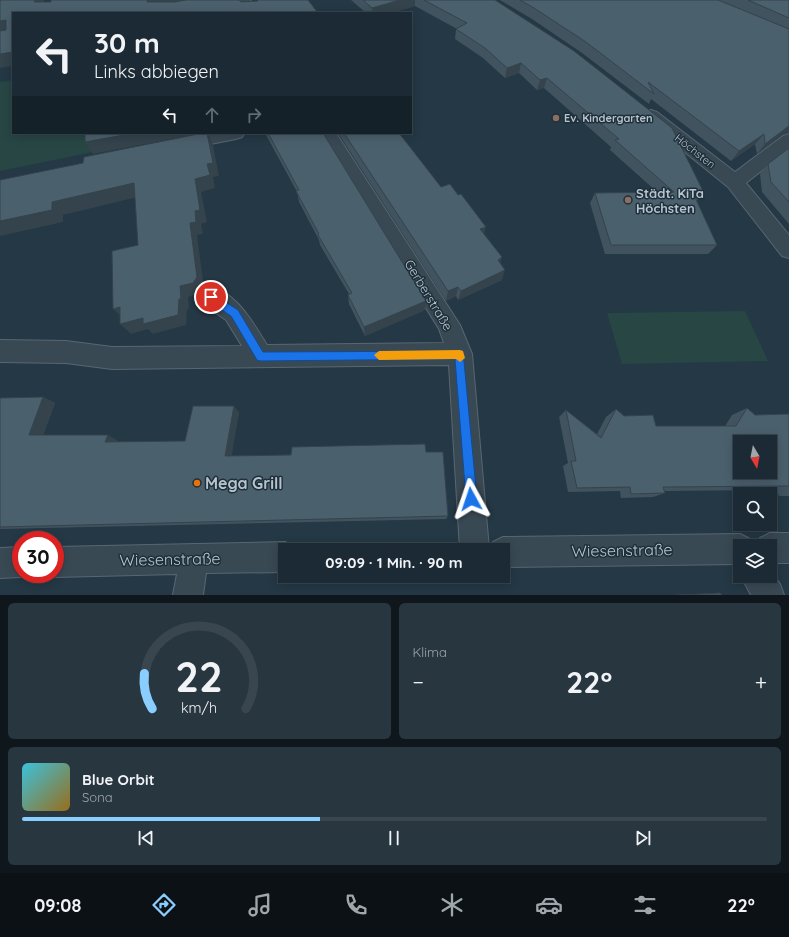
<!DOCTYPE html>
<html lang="de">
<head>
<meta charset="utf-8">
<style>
	body { margin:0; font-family:Quicksand,sans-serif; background:#283640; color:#f1f3f6; height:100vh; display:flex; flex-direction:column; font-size:15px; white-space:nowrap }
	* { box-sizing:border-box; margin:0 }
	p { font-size:13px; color:#a0a7ac }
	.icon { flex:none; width:22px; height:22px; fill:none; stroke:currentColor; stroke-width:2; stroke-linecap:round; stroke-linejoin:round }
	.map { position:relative; height:595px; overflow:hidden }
	.panel { display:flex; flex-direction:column; gap:8px; padding:8px; background:#0f171d; flex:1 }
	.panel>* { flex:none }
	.top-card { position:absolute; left:12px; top:12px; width:400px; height:122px; border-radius:0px; box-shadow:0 2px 10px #0003,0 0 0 1px #39464f; background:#1b2a34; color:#f1f3f6; overflow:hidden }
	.needle { width:26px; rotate:170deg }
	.fabs { position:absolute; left:733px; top:435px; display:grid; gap:8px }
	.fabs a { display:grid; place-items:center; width:44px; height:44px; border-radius:0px; background:#1b2a34; box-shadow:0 2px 10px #0003,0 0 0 1px #39464f; font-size:20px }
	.speed { position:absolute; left:12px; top:531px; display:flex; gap:8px; font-size:20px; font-weight:700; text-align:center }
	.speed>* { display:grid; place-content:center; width:52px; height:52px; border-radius:50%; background:#1b2a34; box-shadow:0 2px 10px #0003,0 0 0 1px #39464f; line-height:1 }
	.speed .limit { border:6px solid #d22; background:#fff; color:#111 }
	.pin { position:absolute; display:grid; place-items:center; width:34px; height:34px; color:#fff; margin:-17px; border:2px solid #fff; border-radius:50%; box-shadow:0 1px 4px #0007 }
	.me { position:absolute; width:44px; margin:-22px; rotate:355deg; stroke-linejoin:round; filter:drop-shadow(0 0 3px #0008) }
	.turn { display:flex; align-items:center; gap:14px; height:84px; padding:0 16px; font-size:18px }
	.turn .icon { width:52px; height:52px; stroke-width:2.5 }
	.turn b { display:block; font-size:28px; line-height:34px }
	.lanes { display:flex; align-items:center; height:38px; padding:0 16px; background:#0003; justify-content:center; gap:20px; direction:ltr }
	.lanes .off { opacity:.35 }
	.big { font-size:30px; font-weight:700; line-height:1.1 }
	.panel .widget { flex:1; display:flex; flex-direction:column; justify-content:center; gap:6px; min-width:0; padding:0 14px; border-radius:6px; background:#283640 }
	.panel .dial { align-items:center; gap:0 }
	.dial svg { height:104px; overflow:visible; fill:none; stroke:#39464f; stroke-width:7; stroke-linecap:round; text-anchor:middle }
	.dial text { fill:#f1f3f6; stroke:none }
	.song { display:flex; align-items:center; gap:12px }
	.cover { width:48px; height:48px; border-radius:6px; background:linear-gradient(135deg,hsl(190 70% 55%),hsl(40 70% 35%)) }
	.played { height:4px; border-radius:2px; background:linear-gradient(90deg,#8acdff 40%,#39464f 40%) }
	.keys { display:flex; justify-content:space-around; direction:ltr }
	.heat { display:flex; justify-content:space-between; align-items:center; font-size:22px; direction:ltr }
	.panel .tiles { flex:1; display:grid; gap:8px; grid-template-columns:1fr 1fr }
	.widget:last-child { grid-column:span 2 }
	.trip { position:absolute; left:278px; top:543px; width:232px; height:40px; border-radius:0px; background:#1b2a34; box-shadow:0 2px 10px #0003,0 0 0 1px #39464f; font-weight:700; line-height:40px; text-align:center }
	.tab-bar { display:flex; height:64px; justify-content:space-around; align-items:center; background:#0b1115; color:#a0a7ac }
	.tab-bar .icon { width:28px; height:28px }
	.tab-bar .on { color:#8acdff }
	.tab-bar b { font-size:18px; color:#f1f3f6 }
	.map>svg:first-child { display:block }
	.green { fill:#274644 }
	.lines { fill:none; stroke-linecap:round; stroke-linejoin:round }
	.minor-casing { stroke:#586772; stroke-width:2 }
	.minor { fill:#394954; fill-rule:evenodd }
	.wall { fill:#40535e }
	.shaded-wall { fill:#34434c }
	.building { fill:#4b606d; stroke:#34434c; fill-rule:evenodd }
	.route { fill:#1a73e8; stroke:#114b97 }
	.slow { fill:#f59e0b }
	.education-dot { fill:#8d6e63; stroke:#1e2f3a; stroke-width:1.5 }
	.food-dot { fill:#e8710a; stroke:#1e2f3a; stroke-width:1.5 }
	.labels { text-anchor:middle; stroke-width:3; stroke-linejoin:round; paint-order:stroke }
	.far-poi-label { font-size:11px; font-weight:bold; fill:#b7c4ce; stroke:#1e2f3a; text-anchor:start }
	.far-street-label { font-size:11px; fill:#b7c4ce; stroke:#1e2f3a }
	.poi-label { font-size:13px; font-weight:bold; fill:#b7c4ce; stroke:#1e2f3a; text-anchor:start }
	.street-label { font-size:13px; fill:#b7c4ce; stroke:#1e2f3a }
	.near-poi-label { font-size:16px; font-weight:bold; fill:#b7c4ce; stroke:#1e2f3a; text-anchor:start }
	.near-street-label { font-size:16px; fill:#b7c4ce; stroke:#1e2f3a }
</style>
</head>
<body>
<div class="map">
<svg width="789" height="595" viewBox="0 0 789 595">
	<rect width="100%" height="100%" fill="#243845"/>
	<path class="green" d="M13,80v53h80v19l-93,19v-89z
		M745,311l23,50 -146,3 -15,-51z"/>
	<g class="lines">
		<defs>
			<path id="minor" d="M236,0h14l9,13h-14z
				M651,110l6,2 78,60 48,-36 6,-2v15l-43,34 43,52v23l-7,-2 -54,-69 -83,-67 -2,-4 2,-4z
				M205,133h40l-3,4 -6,2 -56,11 -6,-2 -3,-4 3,-4z
				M318,133h18l124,192 12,29 17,195 4,-7 10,-5 237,-3 10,5 3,7h-13v18l-237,3v-17h-43l-11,-185 -337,4 -46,-6 -66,-1v-22l66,1 46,6 130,-1 -16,-26 -23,-16 -3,-7 3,-7c28,-9 52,36 64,55l177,-2 -5,-14z
				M770,533h19v30h-19v-17h-14l4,-8z
				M285,542l10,5 2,3h-12v22l-79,1 -3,22h-30l4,-21 -122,3 -7,-3h7v-27z
				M21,547v27h7l-7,3 -21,1v-30z
				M770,570l10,14 4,11h-33l-10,-19h29z"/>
		</defs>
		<use href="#minor" class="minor-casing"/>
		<use href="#minor" class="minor"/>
	</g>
	<path class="wall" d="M351,0h144l209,193 -7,8 20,44 -9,9h-103l-15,-51 5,-10 62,-1 -47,-42 1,-3 -67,-59 -7,2 -18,-17 -14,5 -22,-20 -28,-19 1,-10h1l-42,-23 -24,7h-25z
		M500,0h289v133l-7,2 -25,19 -2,-10 -24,17 -80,-62 -2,5 -67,-51 -50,-34z
		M265,133h58l103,168 -1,9 -60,26 -16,-32 -1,-9 1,-1 -29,-49 -1,-5 -20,-38 -2,-10z
		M338,133h61l42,54 43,47 18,23 -2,6 2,17 -44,20 -2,-4 -10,5z
		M789,148v76l-27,-32 -2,-18 8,-10z
		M43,397l12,6 -12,32 74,5v2l68,-1 54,-29 -8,44 195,-4 22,64 -2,3 -446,10v-131z
		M747,408l8,7 34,-1v82h-10l-3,-6 -111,1v2l-12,4 -32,1 -1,-7 -52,1 -5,-26 5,-3 -9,-46 7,-7 31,24 9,-17 10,-8 8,7 32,10h69l7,-11z
		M714,593h6l2,2h-49z"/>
	<path class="shaded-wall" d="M35,0h9l-2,13 -8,-11z
		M148,0h45l-38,9 -8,-7z
		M400,0h15v6l-24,7h-18l-1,-5z
		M6,20l7,10 -13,4v-13z
		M13,52v14l-13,2v-14z
		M521,63l-2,10 -14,5 2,-10z
		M547,78l-3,10 -7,2 3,-10z
		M789,126v7l-7,2 -25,19 8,-10z
		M135,133h67l-109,21 -8,-12z
		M208,133l5,12 6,31 -6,1 2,11 -14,4 6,30 -6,2 2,10 -6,1 7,53 -4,5 -12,4 1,12 -2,1 -1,15 -33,9 -5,-5 -17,5 -11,-10 60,-38 10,-63 5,-12v-32l12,-15z
		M764,134l-9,10 -24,17 8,-10z
		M134,183l8,13 -79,19v7l-63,14v-15l52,-19z
		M486,227l-3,11 -3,-9z
		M502,257l-3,10 -1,-7z
		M505,270l-3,10 -44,20 3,-9z
		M458,287l-2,9 -10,5 2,-10z
		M426,301l-1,9 -60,26 -1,-9z
		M120,307l4,12 -11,-10z
		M43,397l12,6 -14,37 -12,-5z
		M234,406l5,6 -8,48 -6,-4z
		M108,435l9,5 -2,7 -10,-5z"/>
	<path class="building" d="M0,0h35l-1,2h17v-2h97l-1,2h28l11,-2h53l2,2 17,-1 -1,-1h51l10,13h-305v39l-13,2v-23l6,-1v-10l-6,1z
		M363,0h37l-28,8z
		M424,0h71l79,51 98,77 32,65h-11l24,52h-106l-16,-52 79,-1 -59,-52 4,-1 -72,-61 -7,2 -19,-17 -14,5 -22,-20 -29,-19 11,-6z
		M520,0h198l71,29v97l-24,18 -1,-10 -25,17 -91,-69 6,12 -68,-52 -52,-34z
		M748,0h41v18z
		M85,133h50l-50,9z
		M203,133h4l6,30 -6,1 3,11 -15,4 5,31 -5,1 1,11 -6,1 7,54 -4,6 -13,3 1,13h-2l-1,16 -35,9v-6l-23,6v-17l-7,2 -1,-58 26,-6 -4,-62 -82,19v8l-52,11v-41l83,-17 1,-6z
		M268,133h55l103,168 -62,26 -16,-32 4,-2 -34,-58 1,-1 -23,-43 3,-1z
		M344,133h55l42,54 9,-3 8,11 3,-1 25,33 -6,2 22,28 -4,3 7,10 -44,21 -3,-4 -10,4z
		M789,148v54l-18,-20 -3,-18z
		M43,397l-14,38h79l-3,7 80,-1 8,-35h41l-9,50 66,-1 1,-8 133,-3 1,8h17l5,64 -448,11v-129z
		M747,408l8,7 34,-1v72l-126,1 2,6 -34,1 -1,-7 -53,1 -6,-27h5l-10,-51 35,28 15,-29 8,7 29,-1 3,11h80zM740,442h30v30h-30z
		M720,593l2,2h-39z"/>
	<path class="route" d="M211,293l27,17 25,42 200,-1 14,148 -2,4 -4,2 -4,-2 -1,-4 -11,-140 -195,2 -3,-1 -26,-44 -24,-16v-6z"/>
	<path class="slow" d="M460,350l3,1 2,7 -5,4 -4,-3 -77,1 -5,-5 5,-4z"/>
	<g class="education-dot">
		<circle cx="556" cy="118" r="4"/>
		<circle cx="628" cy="200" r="4"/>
	</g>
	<circle class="food-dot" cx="197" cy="483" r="4"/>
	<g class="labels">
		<g class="far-poi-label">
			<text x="564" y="122">Ev. Kindergarten</text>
		</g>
		<g class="far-street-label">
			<text transform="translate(695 151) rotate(38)" y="4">Höchsten</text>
		</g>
		<g class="poi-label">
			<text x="636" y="198">Städt. KiTa<tspan x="636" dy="15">Höchsten</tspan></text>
		</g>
		<g class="street-label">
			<text transform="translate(429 295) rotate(59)" y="5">Gerberstraße</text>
		</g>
		<g class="near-poi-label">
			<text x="205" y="489">Mega Grill</text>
		</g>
		<g class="near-street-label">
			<text transform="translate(622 550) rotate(-1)" y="6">Wiesenstraße</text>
			<text transform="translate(170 559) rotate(-1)" y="6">Wiesenstraße</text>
		</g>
	</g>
</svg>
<div class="fabs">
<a><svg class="needle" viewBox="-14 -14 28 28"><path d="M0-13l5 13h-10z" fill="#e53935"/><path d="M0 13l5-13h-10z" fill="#a0a7ac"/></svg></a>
<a><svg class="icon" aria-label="search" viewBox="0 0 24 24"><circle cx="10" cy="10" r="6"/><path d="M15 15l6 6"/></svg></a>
<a><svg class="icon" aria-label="layers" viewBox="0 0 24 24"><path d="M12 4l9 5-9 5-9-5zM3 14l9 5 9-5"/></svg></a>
</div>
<div class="speed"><div class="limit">30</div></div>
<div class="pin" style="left:211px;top:297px;background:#d93025"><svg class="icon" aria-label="arrive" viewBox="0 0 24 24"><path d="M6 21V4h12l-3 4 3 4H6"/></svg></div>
<svg class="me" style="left:471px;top:499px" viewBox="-20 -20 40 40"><path d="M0-17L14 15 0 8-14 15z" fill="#1a73e8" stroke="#fff" stroke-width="4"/></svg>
<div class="trip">09:09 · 1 Min. · 90 m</div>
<div class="top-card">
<div class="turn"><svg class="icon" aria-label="left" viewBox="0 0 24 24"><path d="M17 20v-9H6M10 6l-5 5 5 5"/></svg><div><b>30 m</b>Links abbiegen</div></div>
<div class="lanes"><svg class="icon" aria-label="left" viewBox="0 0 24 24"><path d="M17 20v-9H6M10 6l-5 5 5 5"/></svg><svg class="icon off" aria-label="ahead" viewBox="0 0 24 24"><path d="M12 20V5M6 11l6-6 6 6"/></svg><svg class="icon off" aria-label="right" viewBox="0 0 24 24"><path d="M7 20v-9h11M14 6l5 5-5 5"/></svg></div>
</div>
</div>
<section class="panel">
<div class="tiles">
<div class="widget dial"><svg viewBox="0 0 100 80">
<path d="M14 69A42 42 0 1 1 86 69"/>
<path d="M14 69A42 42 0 0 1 8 42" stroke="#8acdff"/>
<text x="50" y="56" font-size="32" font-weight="700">22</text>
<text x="50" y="72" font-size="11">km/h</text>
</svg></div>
<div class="widget"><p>Klima</p>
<div class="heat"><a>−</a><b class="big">22°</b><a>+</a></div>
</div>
<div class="widget">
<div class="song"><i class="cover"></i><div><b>Blue Orbit</b><p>Sona</p></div></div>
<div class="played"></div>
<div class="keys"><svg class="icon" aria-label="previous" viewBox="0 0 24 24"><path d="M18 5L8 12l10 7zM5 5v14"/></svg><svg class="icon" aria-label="pause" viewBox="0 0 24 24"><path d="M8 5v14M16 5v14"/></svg><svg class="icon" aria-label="next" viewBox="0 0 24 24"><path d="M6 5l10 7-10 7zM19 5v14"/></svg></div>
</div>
</div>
</section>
<nav class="tab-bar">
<b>09:08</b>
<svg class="icon on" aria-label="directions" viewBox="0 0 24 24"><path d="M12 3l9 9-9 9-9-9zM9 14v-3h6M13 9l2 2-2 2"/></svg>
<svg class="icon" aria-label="music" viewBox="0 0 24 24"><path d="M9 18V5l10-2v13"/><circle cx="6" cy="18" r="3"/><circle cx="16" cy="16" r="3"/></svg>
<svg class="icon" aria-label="phone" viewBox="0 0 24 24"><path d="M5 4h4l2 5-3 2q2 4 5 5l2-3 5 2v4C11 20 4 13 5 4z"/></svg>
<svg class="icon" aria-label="climate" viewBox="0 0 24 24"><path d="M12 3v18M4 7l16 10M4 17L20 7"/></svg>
<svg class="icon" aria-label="car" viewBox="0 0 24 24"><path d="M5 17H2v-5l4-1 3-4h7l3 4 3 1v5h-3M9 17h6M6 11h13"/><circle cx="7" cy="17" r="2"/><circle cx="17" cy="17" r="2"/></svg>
<svg class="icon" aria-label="filters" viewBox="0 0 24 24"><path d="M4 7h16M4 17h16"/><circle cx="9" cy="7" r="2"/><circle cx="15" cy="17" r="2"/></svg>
<b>22°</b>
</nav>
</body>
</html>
